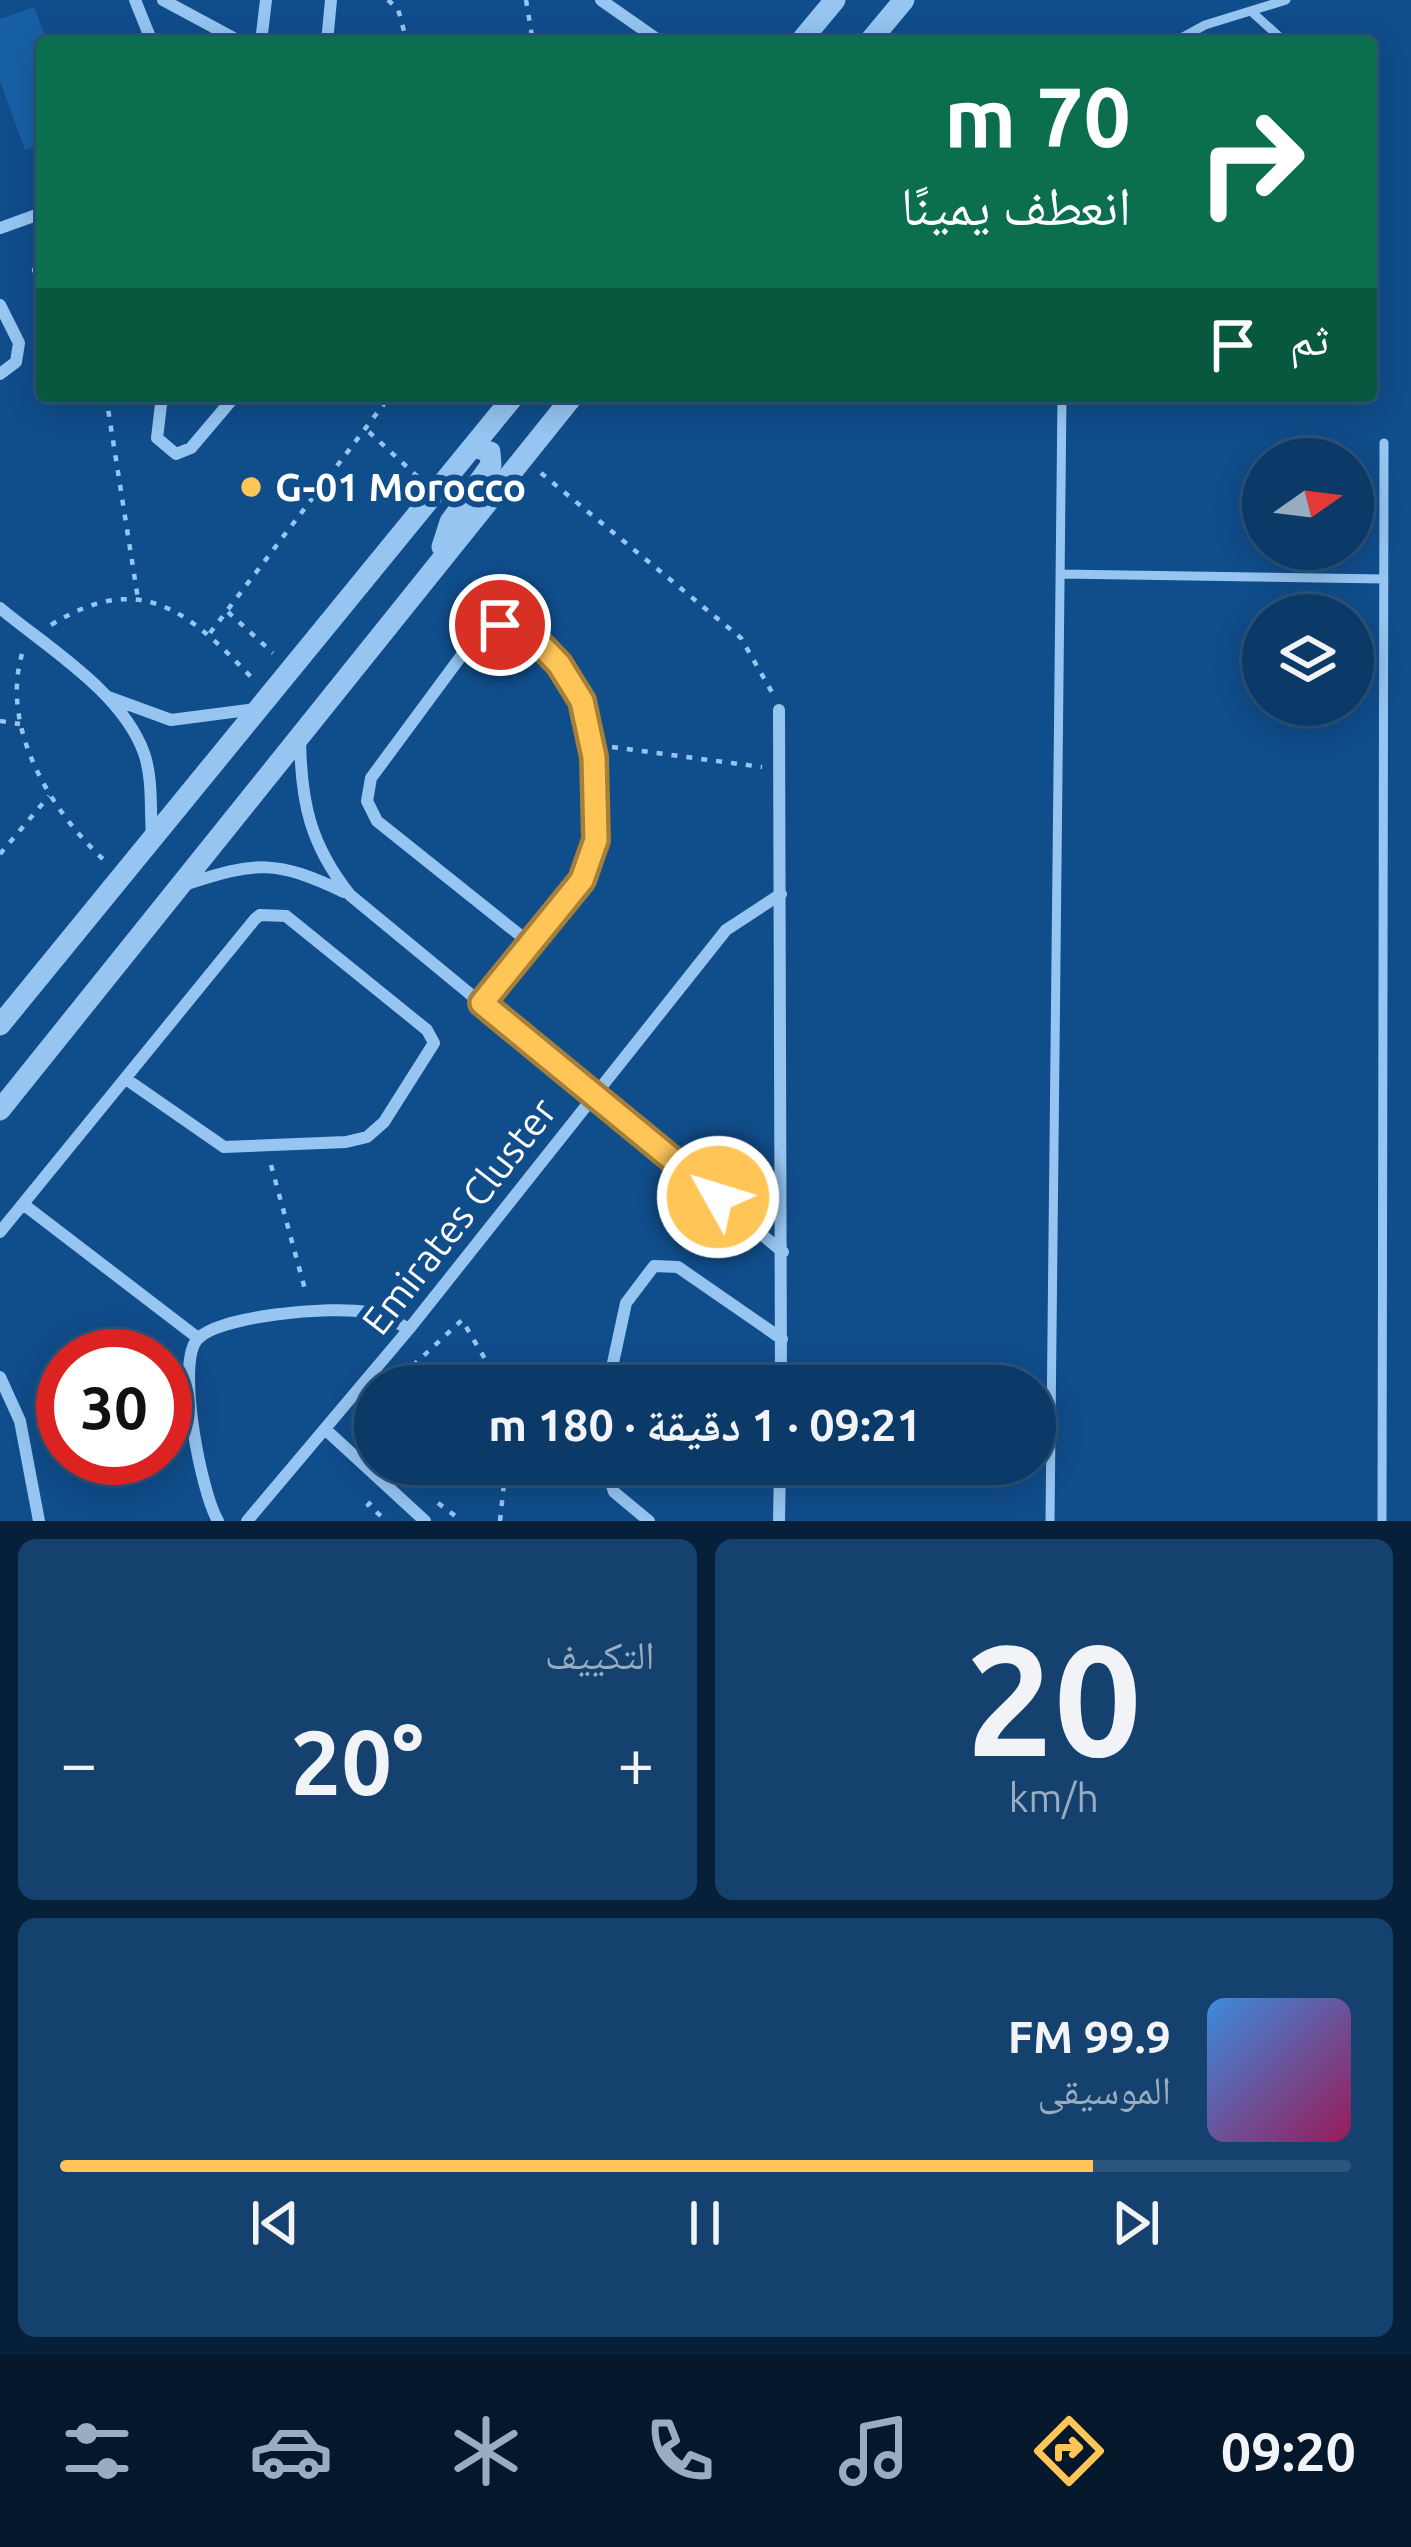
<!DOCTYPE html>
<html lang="ar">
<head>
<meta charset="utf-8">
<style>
	body { margin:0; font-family:Ubuntu,"Noto Naskh Arabic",sans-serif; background:#15416e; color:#f1f3f6; direction:rtl; height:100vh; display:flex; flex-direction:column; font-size:45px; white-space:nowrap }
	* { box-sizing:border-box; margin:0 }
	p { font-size:39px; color:#9aadc0 }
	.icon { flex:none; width:66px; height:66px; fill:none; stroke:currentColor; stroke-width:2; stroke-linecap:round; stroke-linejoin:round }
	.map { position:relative; height:1521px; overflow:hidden; direction:ltr }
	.drawer { display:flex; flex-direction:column; gap:18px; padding:18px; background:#072039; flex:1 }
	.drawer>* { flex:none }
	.guide { position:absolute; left:36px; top:36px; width:1341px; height:366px; border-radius:12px; box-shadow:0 6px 30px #0003,0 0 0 3px #2c547c; direction:rtl; background:#0b6e4f; color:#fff; overflow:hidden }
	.needle { width:78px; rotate:76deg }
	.tools { position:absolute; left:1242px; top:438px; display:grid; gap:24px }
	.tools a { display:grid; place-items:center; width:132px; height:132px; border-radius:50%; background:#0c3a68; box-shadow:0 6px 30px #0003,0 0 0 3px #2c547c; font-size:60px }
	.speed { position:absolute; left:36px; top:1329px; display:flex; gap:24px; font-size:60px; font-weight:700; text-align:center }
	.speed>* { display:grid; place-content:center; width:156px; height:156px; border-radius:50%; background:#0c3a68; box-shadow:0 6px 30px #0003,0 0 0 3px #2c547c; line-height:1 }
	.speed .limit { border:18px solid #d22; background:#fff; color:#111 }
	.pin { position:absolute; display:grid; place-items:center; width:102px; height:102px; color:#fff; margin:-51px; border:6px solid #fff; border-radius:50%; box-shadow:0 3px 12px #0007 }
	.me { position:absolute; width:132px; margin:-66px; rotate:309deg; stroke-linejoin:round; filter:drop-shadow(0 0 9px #0008) }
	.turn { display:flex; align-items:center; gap:42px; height:252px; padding:0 48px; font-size:54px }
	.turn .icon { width:156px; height:156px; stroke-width:2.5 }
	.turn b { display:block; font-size:84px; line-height:102px }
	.then { display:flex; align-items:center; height:114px; padding:0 48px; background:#0003; gap:24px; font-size:45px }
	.big { font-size:90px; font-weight:700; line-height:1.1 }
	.drawer .card { flex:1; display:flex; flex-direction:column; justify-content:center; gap:18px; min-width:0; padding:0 42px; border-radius:18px; background:#15416e }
	.drawer .dial { align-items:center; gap:0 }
	.dial b { font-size:156px; line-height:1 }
	.song { display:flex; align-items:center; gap:36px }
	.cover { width:144px; height:144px; border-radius:18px; background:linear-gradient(135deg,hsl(210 70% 55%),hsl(330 70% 35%)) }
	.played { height:12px; border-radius:6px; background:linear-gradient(90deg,#ffc557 80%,#2c547c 80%) }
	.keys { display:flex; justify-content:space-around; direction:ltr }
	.heat { display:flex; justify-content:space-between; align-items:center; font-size:66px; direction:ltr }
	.drawer .tiles { flex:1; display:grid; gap:18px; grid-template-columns:1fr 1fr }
	.card:last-child { grid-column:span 2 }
	.trip { position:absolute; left:354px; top:1365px; width:702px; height:120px; border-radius:60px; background:#0c3a68; box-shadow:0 6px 30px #0003,0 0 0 3px #2c547c; font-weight:700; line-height:120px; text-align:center; direction:rtl }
	.dock { display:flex; height:192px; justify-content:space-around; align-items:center; background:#05172a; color:#9aadc0 }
	.dock .icon { width:84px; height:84px }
	.dock .on { color:#ffc557 }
	.dock b { font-size:54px; color:#f1f3f6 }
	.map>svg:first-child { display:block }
	.green { fill:#1760a6 }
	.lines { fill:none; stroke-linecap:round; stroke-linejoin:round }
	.path { stroke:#96c5f2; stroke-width:4.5; stroke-dasharray:6 9; stroke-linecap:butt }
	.service { stroke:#96c5f2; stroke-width:9 }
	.minor { stroke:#96c5f2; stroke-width:12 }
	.tertiary { stroke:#96c5f2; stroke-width:21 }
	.route-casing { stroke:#a68039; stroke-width:30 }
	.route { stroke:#ffc557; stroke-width:21 }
	.poi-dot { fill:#ffc557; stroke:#104d8b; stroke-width:4.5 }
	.labels { text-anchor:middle; stroke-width:12; stroke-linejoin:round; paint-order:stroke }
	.poi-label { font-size:39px; font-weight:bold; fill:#fff; stroke:#104d8b; text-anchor:start }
	.street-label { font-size:39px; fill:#fff; stroke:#104d8b }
</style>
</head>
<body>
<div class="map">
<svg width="1411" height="1521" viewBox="0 0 1411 1521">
	<rect width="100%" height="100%" fill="#104d8b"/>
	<path class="green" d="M34,7l13,35h-5v102l-17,6 -25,-69v-62z"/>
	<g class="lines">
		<path class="path" d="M388,0l10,9 9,33
			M526,0l7,42
			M42,255l-8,15 8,18
			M106,396l32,203
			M369,432l49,45
			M541,473l200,165 32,56
			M228,612l45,41
			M51,625c90,-56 138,-13 201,53
			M210,633l180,-237
			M22,654c-22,75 30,158 82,206
			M0,721l20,3
			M612,747l150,20
			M0,854l49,-58
			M271,1165l35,128
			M391,1386l71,-66 39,66
			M43,1444l20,1
			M371,1502l-3,3 19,16
			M438,1503l24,18
			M500,1521l6,-57"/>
		<path class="service" d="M1253,13l32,29
			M1174,42l31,-17 81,-25
			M1060,574l324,5
			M1050,1521l12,-1125
			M1382,1521l2,-1078"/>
		<path class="minor" d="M135,0l17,42
			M163,0l78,42
			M601,0l60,42
			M261,42l5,-42
			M327,42l4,-42
			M0,228l42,-15
			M0,305l19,38 -3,19 -16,12
			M162,396l-5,42 19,16 15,-6 44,-52
			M0,608c48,40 122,84 144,145 9,26 6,57 8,84
			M108,697l63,23 85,-11
			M779,710l2,676
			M300,739c1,64 10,105 50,156l433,357
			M187,884c69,-23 90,-24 157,8
			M482,1003c32,-39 88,-92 109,-137 9,-19 5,-43 4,-63 -1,-60 -6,-107 -49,-152 -15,-15 -25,-25 -46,-26l-27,15 -102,138 -4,23 10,20 154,123
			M23,1204l175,134
			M0,1232l255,-313 5,-4 26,1 141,114 7,13 -50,79 -17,15 -21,5 -122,5 -98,-68
			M0,1377l20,44 19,100
			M608,1386l18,-83 28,-37 24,1 104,72
			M325,1429l100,92
			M605,1464l9,28 35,29
			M218,1521c-17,-29 -41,-153 -22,-180 18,-26 138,-35 170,-29 15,3 29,9 43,17
			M247,1521l162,-192 317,-399 55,-36
			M779,1521l1,-57"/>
		<path class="tertiary" d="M800,42l35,-42
			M869,42l35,-42
			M442,547l8,-25 41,-57 -1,-13 -16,-5
			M0,1025l514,-629
			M0,1110l573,-714"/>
	</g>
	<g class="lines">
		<defs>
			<path id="route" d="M500,625l30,9 29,30 23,37 12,56 2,83 -14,40 -100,123 236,194"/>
		</defs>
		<use href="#route" class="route-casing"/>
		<use href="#route" class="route"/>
	</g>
	<circle class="poi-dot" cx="251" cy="487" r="12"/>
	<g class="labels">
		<g class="poi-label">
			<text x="275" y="501">G-01 Morocco</text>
		</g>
		<g class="street-label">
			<text transform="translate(459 1216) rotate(-52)" y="14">Emirates Cluster</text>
		</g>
	</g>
</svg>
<div class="tools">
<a><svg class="needle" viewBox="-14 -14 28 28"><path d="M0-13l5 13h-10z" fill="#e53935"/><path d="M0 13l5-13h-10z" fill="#9aadc0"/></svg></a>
<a><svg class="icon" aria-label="layers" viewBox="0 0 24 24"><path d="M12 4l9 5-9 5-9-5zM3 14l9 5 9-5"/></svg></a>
</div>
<div class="speed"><div class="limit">30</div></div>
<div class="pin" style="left:500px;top:625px;background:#d93025"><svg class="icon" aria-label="arrive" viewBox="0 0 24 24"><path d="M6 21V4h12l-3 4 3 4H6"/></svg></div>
<svg class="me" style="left:718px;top:1197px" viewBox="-20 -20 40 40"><circle r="17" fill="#ffc557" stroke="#fff" stroke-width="3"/><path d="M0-11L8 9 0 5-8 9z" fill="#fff"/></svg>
<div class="trip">09:21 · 1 دقيقة · 180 m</div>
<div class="guide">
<div class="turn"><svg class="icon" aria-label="right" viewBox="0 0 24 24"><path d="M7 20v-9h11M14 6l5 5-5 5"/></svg><div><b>70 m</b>انعطف يمينًا</div></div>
<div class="then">ثم<svg class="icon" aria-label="arrive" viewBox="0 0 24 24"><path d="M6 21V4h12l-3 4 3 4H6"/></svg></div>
</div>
</div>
<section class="drawer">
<div class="tiles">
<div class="card dial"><b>20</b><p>km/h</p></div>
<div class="card"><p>التكييف</p>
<div class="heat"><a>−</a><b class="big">20°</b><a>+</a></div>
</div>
<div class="card">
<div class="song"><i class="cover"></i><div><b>99.9 FM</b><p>الموسيقى</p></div></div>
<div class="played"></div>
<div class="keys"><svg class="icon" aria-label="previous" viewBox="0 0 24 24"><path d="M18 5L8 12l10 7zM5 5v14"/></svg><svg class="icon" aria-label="pause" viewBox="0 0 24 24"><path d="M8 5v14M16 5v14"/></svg><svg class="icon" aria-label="next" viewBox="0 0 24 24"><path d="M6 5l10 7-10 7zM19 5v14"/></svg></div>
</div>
</div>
</section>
<nav class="dock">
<b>09:20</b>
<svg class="icon on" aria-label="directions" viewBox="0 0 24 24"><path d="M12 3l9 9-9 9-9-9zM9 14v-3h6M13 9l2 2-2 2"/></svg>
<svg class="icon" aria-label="music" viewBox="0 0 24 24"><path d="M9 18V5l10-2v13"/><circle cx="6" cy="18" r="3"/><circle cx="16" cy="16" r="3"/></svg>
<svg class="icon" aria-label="phone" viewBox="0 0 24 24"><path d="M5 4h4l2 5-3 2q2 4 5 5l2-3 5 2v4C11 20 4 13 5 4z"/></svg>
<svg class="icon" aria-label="climate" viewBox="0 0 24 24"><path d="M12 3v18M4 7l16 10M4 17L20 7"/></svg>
<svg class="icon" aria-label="car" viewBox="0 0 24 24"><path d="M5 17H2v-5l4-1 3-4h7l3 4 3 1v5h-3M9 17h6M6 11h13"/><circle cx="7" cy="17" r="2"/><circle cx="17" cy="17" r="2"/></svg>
<svg class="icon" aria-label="filters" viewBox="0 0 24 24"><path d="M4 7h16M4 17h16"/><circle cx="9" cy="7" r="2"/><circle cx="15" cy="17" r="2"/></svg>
</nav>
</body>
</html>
